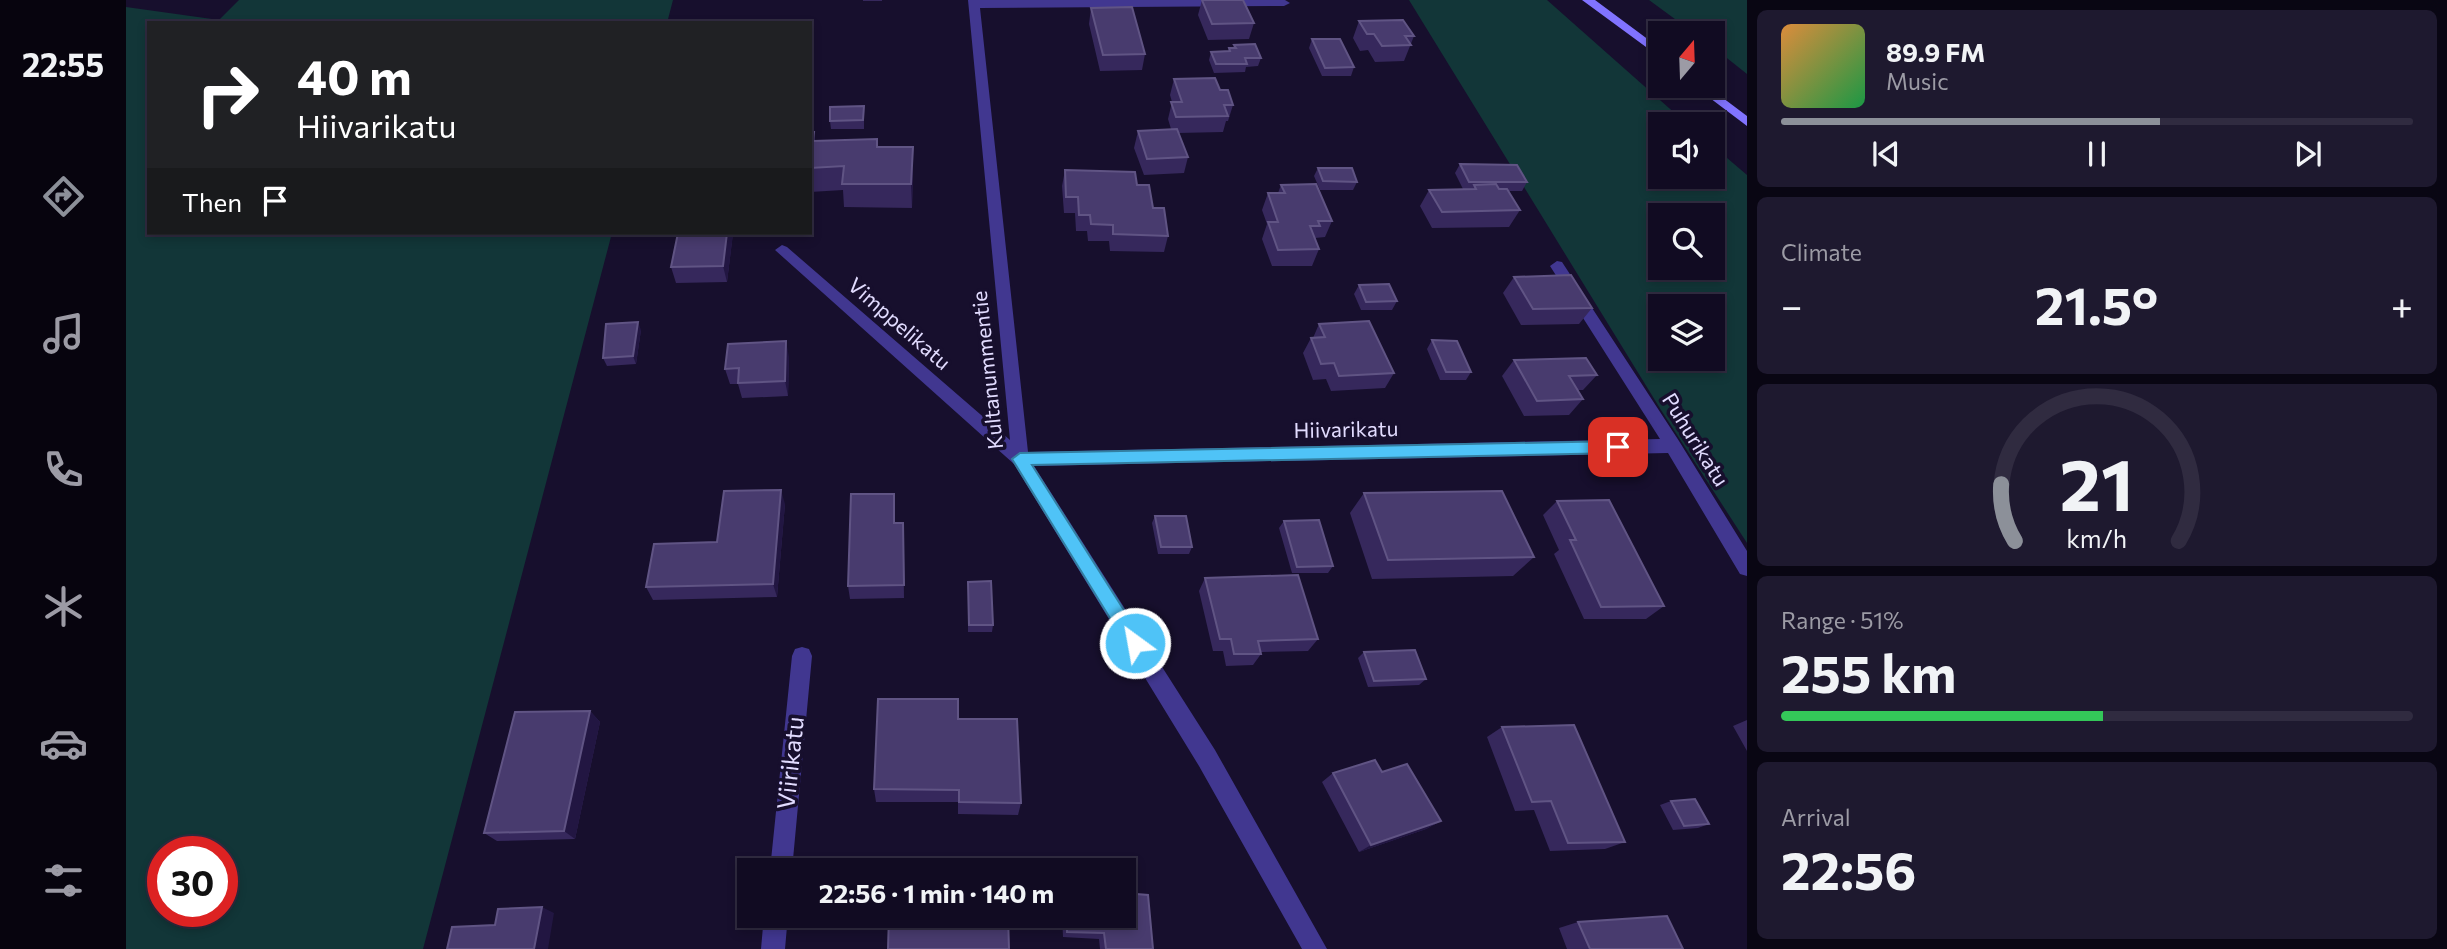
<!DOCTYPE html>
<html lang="en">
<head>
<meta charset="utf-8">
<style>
	body { margin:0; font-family:Commissioner,sans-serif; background:#1e192f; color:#f1f3f6; height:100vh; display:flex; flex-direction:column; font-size:26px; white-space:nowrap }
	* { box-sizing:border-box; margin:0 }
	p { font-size:23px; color:#9c9ba5 }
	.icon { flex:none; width:38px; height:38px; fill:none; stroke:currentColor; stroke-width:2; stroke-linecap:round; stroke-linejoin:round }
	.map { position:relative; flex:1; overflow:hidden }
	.details { display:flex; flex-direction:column; gap:10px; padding:10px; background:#090613; width:700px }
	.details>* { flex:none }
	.top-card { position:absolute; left:21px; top:21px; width:665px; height:214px; border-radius:0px; box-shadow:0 4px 10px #0003,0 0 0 2px #302b40; background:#202124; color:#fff; overflow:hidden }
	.needle { width:46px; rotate:19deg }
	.controls { position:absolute; left:1522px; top:21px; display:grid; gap:14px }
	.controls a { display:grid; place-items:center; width:77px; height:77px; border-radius:0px; background:#110b22; box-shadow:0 4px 10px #0003,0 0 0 2px #302b40; font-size:35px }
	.speed { position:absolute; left:21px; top:836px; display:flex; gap:14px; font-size:35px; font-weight:700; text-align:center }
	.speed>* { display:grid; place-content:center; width:91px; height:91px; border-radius:50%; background:#110b22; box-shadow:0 4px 10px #0003,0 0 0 2px #302b40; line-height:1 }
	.speed .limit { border:10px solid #d22; background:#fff; color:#111 }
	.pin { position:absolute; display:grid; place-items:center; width:60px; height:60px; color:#fff; margin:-30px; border-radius:14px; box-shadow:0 4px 10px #0006 }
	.me { position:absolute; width:77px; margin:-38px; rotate:328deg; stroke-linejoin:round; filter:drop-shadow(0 0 5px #0008) }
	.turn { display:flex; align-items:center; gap:24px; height:147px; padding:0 35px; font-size:32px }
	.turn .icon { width:91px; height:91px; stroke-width:2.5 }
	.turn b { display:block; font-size:49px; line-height:60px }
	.then { display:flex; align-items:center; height:66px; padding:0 35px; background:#0003; gap:14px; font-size:26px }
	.big { font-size:52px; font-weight:700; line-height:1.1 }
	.details .card { flex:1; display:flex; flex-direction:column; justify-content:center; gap:10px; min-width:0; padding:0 24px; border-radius:10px; background:#1e192f }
	.details .dial { align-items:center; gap:0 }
	.dial svg { height:182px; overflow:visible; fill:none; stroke:#302b40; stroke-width:7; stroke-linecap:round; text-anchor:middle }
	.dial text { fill:#f1f3f6; stroke:none }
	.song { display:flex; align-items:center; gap:21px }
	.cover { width:84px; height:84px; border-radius:10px; background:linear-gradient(135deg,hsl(30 70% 55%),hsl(140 70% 35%)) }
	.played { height:7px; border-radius:4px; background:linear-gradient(90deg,#8c9099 60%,#302b40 60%) }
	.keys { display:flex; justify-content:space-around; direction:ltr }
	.heat { display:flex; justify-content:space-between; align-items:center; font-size:38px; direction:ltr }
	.charge { height:10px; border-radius:5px; background:linear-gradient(90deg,#34c759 51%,#302b40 0) }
	.trip { position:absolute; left:611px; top:858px; width:399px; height:70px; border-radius:0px; background:#110b22; box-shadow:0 4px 10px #0003,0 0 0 2px #302b40; font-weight:700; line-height:70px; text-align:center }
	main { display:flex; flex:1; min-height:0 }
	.tabs { display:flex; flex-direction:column; width:126px; justify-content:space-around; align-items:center; background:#07040e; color:#9c9ba5 }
	.tabs .icon { width:49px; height:49px }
	.tabs .on { color:#8c9099 }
	.tabs b { font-size:32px; color:#f1f3f6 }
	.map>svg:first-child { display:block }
	.green { fill:#123638; fill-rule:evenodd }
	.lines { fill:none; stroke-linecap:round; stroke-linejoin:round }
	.street { fill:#413790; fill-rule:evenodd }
	.secondary { fill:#8173ff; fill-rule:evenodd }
	.wall { fill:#36285c }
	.shaded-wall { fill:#221642 }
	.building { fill:#483b6e; stroke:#605484; stroke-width:2 }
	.route { fill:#4fc3f7; stroke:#337fa1; stroke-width:2 }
	.labels { text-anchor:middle; stroke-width:7; stroke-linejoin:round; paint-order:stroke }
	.street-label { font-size:21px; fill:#e2dcff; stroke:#170f2d }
	.near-street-label { font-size:24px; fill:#e2dcff; stroke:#170f2d }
</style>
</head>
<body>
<main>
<nav class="tabs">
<b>22:55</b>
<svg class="icon on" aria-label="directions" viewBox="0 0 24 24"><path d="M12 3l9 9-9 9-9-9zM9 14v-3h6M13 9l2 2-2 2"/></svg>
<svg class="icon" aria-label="music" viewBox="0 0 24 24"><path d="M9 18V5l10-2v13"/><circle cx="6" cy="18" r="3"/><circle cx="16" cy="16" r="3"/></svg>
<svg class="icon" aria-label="phone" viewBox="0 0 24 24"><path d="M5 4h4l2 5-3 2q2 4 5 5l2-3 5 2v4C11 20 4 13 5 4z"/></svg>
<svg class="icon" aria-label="climate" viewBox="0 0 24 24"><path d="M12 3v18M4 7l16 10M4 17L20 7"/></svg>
<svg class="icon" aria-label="car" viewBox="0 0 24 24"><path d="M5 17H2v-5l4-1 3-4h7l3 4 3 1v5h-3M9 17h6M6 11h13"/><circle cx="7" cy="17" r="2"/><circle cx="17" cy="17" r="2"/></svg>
<svg class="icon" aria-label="filters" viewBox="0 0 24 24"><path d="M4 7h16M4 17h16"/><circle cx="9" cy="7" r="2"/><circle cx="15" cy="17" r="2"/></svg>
</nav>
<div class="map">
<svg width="1621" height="949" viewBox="0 0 1621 949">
	<rect width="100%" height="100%" fill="#170f2d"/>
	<path class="green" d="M113,0h434l-6,23h-518v210h463l-189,716h-297v-942l93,13zM37,852h59v60h-59z
		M1283,0h138l140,124h-26v53h52v-31l34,29v368l-86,-133zM1535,215h52v53h-52zM1535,306h52v53h-52z
		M1523,0h98v74l-34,-27v-14h-19z"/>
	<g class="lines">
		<path class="street" d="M842,0h317l5,3 -6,3 -304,2 48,444 632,-13 -110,-173 7,-5 5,1 117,179 68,110v25l-7,-2 -72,-121 -634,13 181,284 112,199h-25l-103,-183 -185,-302 -239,-214 7,-5 5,2 223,193z
			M676,647l7,2 3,7 -20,214h-22l22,-214 3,-7z
			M638,915h24l-3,34h-24z"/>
		<path class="secondary" d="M1456,0h13l66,49v9z
			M1568,86h13l40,30v10z"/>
	</g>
	<path class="wall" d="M737,0h19v1h-19z
		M1076,0l52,23 -5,16 -41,1 -10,-25z
		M965,8l54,46 -3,16 -42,1 -11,-47z
		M1233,21l55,15 -10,25 -29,1 -7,-12 -8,1 -7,-13z
		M1186,39l42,28 -3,9h-29l-13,-28z
		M1108,45l27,13 -3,8 -12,1 -1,5 -31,1 -5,-13 2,-8h17l1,-4h4z
		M1048,79l46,11 13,15 -5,16h-2l-3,11 -45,1 10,24 -4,16 -40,2 -10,-27 4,-17 33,-2 -3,-10 4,-17 -2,-7z
		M738,106v23h-33l-1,-8z
		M684,132h4l1,9 62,-2 1,8 35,23 -1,38 -68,-1 -1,-17 -33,2z
		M1334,164l67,18 -5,9h-14l12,19 -11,17 -77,1 -12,-22 9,-16 34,-1 -8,-16z
		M1192,168l39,14 -4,8h-33l-6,-14z
		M939,170l72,15 16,23 15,28 -4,16 -54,-1 -1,-10h-21l-1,-10h-11l-1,-18h-11l-2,-27z
		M1155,185l51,36 -7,16 -10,1 4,11 -7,17h-40l-10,-27 5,-15 -5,-14 6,-17h10z
		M552,233h55l-6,49 -51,1 -5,-16z
		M1388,277l78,31 -13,16 -58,1 -18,-32z
		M1233,285l38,16 -5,9h-31l-7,-16z
		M1193,324l75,49 -9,15 -54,3 -5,-12 -13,1 -10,-27 8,-15h2z
		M515,330l-5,34 -29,2 -4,-8z
		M1306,340l39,32 -5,8h-26l-13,-31z
		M663,357l-1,39 -46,2 -4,-14h-8l-5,-15z
		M1388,360l83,15 -14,15h-5l5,9 -14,16 -45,1 -22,-40z
		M1238,493l170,64 -21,19 -141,3 -22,-66z
		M1431,501l107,105 -18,13h-62l-30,-65 5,-4 -16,-35z
		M659,504l-8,93 -124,3 -7,-13 71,-45z
		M769,508v15h8l1,75 -54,1 -2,-13z
		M1029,516l37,31 -3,7h-31l-6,-31z
		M1158,521l49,45 -5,7h-36l-13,-45z
		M1079,578l113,61 -10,12 -47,1v2l-8,11 -27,1 -3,-15h-10l-14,-60z
		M842,582l25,43 -1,7h-24z
		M1238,652l62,27 -7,6 -51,2 -10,-29z
		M464,711l10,11 -25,117 -78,2 -13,-8z
		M832,719l63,84 -3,12 -60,-1v-12h-82l-2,-13z
		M1621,720v31l-14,-25z
		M1376,727l123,115 -20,7 -55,2 -16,-41 -19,1 -28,-74z
		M1256,772l59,49 -15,8 -67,23 -37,-70 11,-9z
		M1545,801l38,23 -11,4 -25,2 -13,-25z
		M936,915h62l29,34h-53l-1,-10 -36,-2z
		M1452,922l105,27h-116l-8,-21z"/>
	<path class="shaded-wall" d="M685,78l1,9 -1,10 -1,-12z
		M787,147v23l-1,38 -1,-24z
		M601,233h6v1l-6,48 -4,-16z
		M512,322l3,8 -5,34 -3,-8z
		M660,341l3,16 -1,39 -3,-15z
		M655,490l4,14 -8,93 -4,-13z
		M464,711l10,11 -25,117 -11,-8z
		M1315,821l-15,8 -67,23 12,-7z
		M416,907l12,6 -6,36h-14z"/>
	<path class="building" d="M1076,0h41l11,23 -42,1z
		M1006,7l13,47 -42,1 -12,-47z
		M1277,20l11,16h-9l6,9 -29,1 -8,-12h-7l-8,-13z
		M1186,39h28l14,28 -29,1z
		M1129,44l6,14h-16l2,6h-31l-5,-12 19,-1 -1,-3h7l-2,-3z
		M1089,78l5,12h8l5,15h-9l4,11 -52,1 -5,-15h11l-8,-23z
		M738,106l-1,14 -33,1v-14z
		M1051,129l11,28 -41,2 -9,-28z
		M684,132h4l-1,9 64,-2v8h36l-2,37h-69l2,-18 -34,2z
		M1334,164l57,1 10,17h-58z
		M1192,168h34l5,14 -34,-1z
		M939,170l70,2 2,13h12l4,23h11l4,28 -55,-2v-9l-22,-1 -1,-9h-11l-1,-18h-12z
		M1190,184l16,37h-14l2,5h-10l9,23 -41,1 -10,-28h10l-10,-29h17l-4,-8z
		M1370,184l3,5h8l13,21 -78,2 -13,-22 47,-1 -2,-4z
		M552,233h49l-4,33 -52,1z
		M1445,275l21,33 -59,1 -19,-32z
		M1263,284l8,17 -31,1 -7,-17z
		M1243,321l25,52 -55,3 -5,-13 -13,1 -10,-26 14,-1 -6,-13z
		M512,322l-5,34 -30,2 3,-34z
		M1306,340l25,1 14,31h-25z
		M660,341l-1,40 -47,2 1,-15 -14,1 3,-25z
		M1460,358l11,17 -28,1 14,23 -46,2 -23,-41z
		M655,490l-8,94 -127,3 8,-43 63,-2 7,-51z
		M1376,491l32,66 -146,3 -24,-67z
		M725,494h43v29h9l1,62 -56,1z
		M1483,500l55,106 -63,1 -31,-67h6l-19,-39z
		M1029,516h31l6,31h-31z
		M1193,520l14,46 -36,1 -13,-46z
		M1172,575l20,64 -60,2 3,13h-27l-3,-15h-11l-15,-61z
		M865,581l2,44h-24l-1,-43z
		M1289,650l11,29 -52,2 -10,-29z
		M752,699h80v20h59l4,84 -62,-1v-12l-85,-1z
		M464,711l-26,120 -80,2 31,-121z
		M1448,725l51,117 -57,1 -17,-42 -19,1 -30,-75z
		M1249,760l7,12 25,-8 34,57 -70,24 -38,-72z
		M1569,799l14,25 -25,2 -13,-25z
		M998,893l24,2 5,54h-47l-2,-16 -37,-1v-17h57z
		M416,907l-8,42h-87l5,-22 43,-2 3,-16z
		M763,915h119l1,34h-121z
		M1541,916l16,33h-93l-12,-27z"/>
	<path class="route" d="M1492,441l8,6 -8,6 -586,12 109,172 3,6 -3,6 -6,2 -6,-2 -117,-190 8,-6z"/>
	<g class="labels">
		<g class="street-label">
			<text transform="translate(773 324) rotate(41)" y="7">Vimppelikatu</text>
			<text transform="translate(862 370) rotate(-96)" y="7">Kultanummentie</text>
			<text transform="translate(1220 430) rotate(-1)" y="7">Hiivarikatu</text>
			<text transform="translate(1569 440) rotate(58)" y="7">Puhurikatu</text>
		</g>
		<g class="near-street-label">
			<text transform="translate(665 763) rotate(-84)" y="8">Viirikatu</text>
		</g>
	</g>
</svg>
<div class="controls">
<a><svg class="needle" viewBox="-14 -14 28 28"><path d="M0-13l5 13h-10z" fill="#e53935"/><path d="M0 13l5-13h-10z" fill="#9c9ba5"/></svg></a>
<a><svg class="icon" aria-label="sound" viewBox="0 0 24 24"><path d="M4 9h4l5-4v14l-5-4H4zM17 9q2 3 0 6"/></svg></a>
<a><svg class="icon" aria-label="search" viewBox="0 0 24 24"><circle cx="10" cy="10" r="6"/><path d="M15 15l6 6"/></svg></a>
<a><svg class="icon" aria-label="layers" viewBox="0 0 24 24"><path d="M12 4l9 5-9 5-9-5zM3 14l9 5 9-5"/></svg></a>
</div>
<div class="speed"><div class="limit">30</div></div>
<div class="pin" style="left:1492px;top:447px;background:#d93025"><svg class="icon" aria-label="arrive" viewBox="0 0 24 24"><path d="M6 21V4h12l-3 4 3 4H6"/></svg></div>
<svg class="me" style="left:1009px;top:643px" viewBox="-20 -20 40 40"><circle r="17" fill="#4fc3f7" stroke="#fff" stroke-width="3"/><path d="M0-11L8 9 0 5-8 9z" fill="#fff"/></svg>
<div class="trip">22:56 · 1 min · 140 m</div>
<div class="top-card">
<div class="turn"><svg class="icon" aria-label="right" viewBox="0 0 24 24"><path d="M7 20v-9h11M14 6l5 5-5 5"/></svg><div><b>40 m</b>Hiivarikatu</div></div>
<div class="then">Then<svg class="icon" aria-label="arrive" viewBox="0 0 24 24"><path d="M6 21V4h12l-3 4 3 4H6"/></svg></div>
</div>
</div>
<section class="details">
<div class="card">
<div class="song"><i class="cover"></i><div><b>89.9 FM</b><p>Music</p></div></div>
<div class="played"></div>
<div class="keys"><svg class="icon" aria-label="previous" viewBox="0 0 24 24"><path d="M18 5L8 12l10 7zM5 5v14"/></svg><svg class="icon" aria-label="pause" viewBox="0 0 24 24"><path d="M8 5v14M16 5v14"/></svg><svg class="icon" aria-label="next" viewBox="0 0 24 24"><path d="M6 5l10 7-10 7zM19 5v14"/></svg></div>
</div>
<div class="card"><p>Climate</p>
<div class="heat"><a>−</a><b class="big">21.5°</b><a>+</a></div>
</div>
<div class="card dial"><svg viewBox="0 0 100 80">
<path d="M14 69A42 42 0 1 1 86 69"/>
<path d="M14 69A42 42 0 0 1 8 44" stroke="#8c9099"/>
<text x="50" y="56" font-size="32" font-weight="700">21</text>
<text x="50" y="72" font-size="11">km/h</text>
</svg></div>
<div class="card"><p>Range · 51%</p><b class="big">255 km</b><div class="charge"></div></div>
<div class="card"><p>Arrival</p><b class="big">22:56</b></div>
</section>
</main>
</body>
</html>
